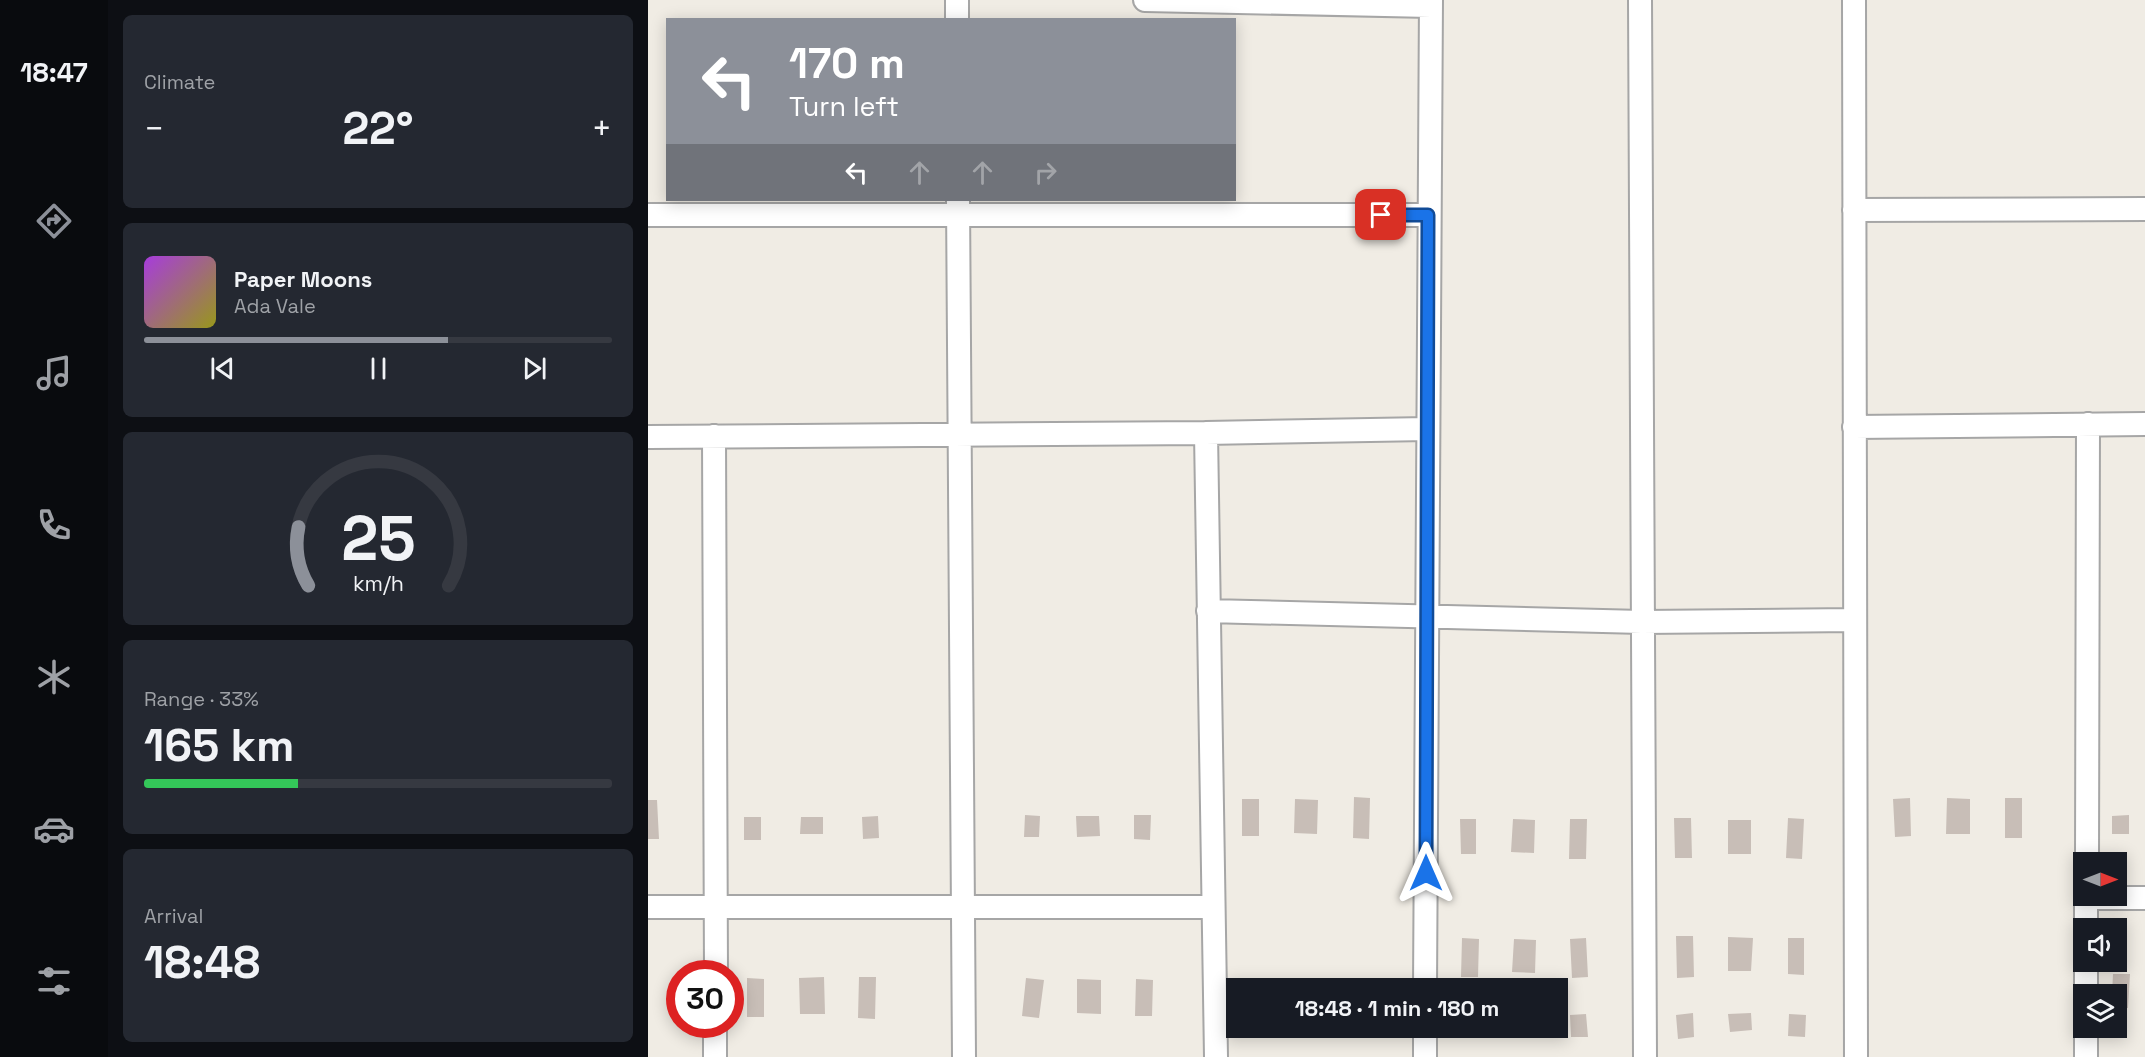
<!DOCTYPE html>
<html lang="en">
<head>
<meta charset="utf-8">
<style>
	body { margin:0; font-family:"Space Grotesk",sans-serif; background:#242831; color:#f1f3f6; height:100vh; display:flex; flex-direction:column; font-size:22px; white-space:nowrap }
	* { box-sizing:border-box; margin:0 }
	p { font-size:20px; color:#9ea1a6 }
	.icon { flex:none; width:33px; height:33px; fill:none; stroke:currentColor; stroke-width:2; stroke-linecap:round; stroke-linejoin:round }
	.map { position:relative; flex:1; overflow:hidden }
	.panel { display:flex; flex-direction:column; gap:15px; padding:15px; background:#0d0f14; width:540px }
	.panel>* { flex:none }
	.hud { position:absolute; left:18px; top:18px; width:570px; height:183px; border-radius:0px; box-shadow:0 3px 15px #0003; background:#8c9099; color:#fff; overflow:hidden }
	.needle { width:39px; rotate:90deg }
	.buttons { position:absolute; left:1425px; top:852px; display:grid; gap:12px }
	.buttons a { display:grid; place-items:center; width:54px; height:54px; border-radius:0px; background:#171b24; box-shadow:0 3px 15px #0003; font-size:30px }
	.speed { position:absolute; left:18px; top:960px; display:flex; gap:12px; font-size:30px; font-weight:700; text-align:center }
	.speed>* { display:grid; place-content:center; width:78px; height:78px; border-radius:50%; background:#171b24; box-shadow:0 3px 15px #0003; line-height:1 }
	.speed .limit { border:9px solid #d22; background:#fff; color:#111 }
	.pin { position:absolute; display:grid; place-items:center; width:51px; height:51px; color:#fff; margin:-26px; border-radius:12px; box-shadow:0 3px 9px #0006 }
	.me { position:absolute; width:66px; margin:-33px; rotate:0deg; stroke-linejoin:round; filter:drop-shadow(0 0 4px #0008) }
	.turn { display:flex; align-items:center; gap:21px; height:126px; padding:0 24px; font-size:27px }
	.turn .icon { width:78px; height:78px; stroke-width:2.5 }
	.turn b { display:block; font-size:42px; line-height:51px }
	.lanes { display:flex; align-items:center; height:57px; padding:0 24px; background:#0003; justify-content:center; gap:30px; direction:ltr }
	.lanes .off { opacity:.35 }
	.big { font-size:45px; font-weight:600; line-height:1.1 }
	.panel .tile { flex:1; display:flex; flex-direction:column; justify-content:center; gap:9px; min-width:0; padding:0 21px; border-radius:9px; background:#242831 }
	.panel .dial { align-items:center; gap:0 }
	.dial svg { height:156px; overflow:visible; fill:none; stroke:#363941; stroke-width:7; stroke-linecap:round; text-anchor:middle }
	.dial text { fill:#f1f3f6; stroke:none }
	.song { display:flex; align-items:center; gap:18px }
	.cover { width:72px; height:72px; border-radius:9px; background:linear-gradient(135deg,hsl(280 70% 55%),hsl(60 70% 35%)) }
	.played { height:6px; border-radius:3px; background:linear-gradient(90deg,#8c9099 65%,#363941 65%) }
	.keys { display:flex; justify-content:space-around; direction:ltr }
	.heat { display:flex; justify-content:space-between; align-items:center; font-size:33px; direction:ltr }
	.charge { height:9px; border-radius:4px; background:linear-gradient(90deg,#34c759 33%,#363941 0) }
	.trip { position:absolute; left:578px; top:978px; width:342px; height:60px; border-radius:0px; background:#171b24; box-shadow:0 3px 15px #0003; font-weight:600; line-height:60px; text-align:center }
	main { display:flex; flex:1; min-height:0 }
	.menu { display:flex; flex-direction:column; width:108px; justify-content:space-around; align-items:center; background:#090b0e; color:#9ea1a6 }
	.menu .icon { width:42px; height:42px }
	.menu .selected { color:#8c9099 }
	.menu b { font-size:27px; color:#f1f3f6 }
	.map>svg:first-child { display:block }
	.building { fill:#c8beb7 }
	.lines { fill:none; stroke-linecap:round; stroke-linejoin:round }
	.street-casing { stroke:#a6a6a6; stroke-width:26 }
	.street { stroke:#fff; stroke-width:22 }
	.route-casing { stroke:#114b97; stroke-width:15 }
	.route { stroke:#1a73e8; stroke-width:10 }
</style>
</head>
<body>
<main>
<nav class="menu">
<b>18:47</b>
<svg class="icon selected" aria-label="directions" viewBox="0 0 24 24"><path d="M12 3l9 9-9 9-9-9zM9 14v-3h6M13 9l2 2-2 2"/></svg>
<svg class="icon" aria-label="music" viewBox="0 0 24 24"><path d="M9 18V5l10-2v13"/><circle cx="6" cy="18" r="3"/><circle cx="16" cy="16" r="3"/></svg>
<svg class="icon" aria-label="phone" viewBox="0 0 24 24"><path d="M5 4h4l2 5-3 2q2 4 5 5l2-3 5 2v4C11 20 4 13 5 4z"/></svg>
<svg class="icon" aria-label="climate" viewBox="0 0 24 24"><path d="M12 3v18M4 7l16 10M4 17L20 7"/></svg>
<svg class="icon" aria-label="car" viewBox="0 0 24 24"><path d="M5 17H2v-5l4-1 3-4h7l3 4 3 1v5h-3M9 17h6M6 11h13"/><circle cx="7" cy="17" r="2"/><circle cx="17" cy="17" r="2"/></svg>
<svg class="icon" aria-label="filters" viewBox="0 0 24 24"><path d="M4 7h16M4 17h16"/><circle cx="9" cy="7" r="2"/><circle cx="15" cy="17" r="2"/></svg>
</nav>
<section class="panel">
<div class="tile"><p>Climate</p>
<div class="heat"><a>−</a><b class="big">22°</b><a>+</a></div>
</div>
<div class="tile">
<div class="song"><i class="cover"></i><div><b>Paper Moons</b><p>Ada Vale</p></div></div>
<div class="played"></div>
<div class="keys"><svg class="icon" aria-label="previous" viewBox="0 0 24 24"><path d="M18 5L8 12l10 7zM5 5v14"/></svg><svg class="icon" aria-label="pause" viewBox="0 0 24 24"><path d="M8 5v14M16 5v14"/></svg><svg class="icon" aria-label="next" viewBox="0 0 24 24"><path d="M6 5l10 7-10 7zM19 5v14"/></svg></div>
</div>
<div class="tile dial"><svg viewBox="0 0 100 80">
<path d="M14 69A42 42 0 1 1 86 69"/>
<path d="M14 69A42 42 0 0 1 9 39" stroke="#8c9099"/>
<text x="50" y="56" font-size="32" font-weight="700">25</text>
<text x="50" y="72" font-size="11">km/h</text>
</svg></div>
<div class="tile"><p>Range · 33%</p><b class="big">165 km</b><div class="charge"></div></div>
<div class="tile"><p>Arrival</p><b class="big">18:48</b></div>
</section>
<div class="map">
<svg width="1497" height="1057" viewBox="0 0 1497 1057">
	<rect width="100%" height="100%" fill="#f0ece4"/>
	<path class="building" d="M706,797l16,1 -1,41 -16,-1z
		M1262,798l1,38 -16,1 -2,-38z
		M1299,798l23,1v35h-24z
		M1357,798h17v40h-17z
		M594,799h17v37h-17z
		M647,799l23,1 -1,34 -23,-1z
		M0,800h9l2,39h-11z
		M377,815l15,1 -1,21h-15z
		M486,815h17l-1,25 -16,-1z
		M1481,815v19h-17v-18z
		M230,816l1,22 -16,1 -1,-22z
		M428,816h23l1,20 -23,1z
		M96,817h17v23h-17z
		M153,817h22v17h-23z
		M1026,818h17l1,40h-17z
		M1140,818l16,1 -2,40 -16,-1z
		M812,819h16v35h-15z
		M865,819l22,1 -1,33 -23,-1z
		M922,819h17l-1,40h-17z
		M1080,820h23v34h-23z
		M1028,936h17l1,41 -17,1z
		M1080,937l25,1 -2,33h-23z
		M814,938l17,1 -1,38h-17z
		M938,938l2,39 -16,1 -2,-39z
		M1140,938h16v37l-16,-1z
		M866,939l22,1 -1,33 -23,-1z
		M1465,974h17l-2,34h-12v-14h-4z
		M176,977l1,37h-25l-1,-36z
		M211,977h17l-1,42 -17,-1z
		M99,978l17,1v38h-17z
		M378,978l18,2 -5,38 -17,-2z
		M429,979l24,1v34l-24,-1z
		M488,979l17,1 -1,36h-17z
		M1045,1013l1,24 -16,2 -2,-24z
		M1103,1013l1,17 -22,2 -2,-18z
		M938,1014l2,23h-17l-1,-22z
		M1141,1014l17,1 -1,22 -17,-1z
		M813,1028h17v9h-16z
		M865,1028h23l-1,4h-22z"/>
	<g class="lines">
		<defs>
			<path id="street" d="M309,0v20
				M497,0l286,6
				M992,0l5,1057
				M1206,0l2,1057
				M310,200l6,857
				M1206,210l291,-1
				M0,215h780
				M1206,427l291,-3
				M558,433l10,624
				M66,436l2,538
				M0,437l558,-4 221,-4
				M560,611l434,11 212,-2
				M1439,862l1,-438
				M1438,898h59
				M0,907h565
				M1438,928v-32
				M777,988l6,-988
				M1438,994v-32
				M67,1057v-33
				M777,1057v-29
				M1438,1057v-29"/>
		</defs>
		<use href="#street" class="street-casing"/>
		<use href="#street" class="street"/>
	</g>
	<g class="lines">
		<defs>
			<path id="route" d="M733,215h47l-2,658"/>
		</defs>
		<use href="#route" class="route-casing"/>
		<use href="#route" class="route"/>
	</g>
</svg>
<div class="buttons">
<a><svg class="needle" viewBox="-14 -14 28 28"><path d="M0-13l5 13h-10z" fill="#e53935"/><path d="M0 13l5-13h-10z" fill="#9ea1a6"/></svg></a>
<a><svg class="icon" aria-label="sound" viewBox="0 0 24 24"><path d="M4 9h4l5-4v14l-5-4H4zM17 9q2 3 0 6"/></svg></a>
<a><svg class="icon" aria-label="layers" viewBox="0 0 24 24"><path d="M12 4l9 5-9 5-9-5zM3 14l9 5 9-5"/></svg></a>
</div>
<div class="speed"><div class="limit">30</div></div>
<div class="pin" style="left:733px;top:215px;background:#d93025"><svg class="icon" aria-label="arrive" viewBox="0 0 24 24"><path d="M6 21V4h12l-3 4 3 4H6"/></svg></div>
<svg class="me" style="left:778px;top:873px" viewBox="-20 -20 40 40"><path d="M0-17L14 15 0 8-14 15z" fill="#1a73e8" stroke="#fff" stroke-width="4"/></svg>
<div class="trip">18:48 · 1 min · 180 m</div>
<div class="hud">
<div class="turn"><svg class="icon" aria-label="left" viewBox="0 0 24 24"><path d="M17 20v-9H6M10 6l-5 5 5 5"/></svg><div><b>170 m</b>Turn left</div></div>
<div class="lanes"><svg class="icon" aria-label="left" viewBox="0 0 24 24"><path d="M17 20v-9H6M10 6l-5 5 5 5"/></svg><svg class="icon off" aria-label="ahead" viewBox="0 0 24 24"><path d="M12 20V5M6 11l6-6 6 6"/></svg><svg class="icon off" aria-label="ahead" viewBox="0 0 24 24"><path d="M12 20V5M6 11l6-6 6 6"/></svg><svg class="icon off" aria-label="right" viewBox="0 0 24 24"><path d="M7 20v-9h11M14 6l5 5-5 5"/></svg></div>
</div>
</div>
</main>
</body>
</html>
